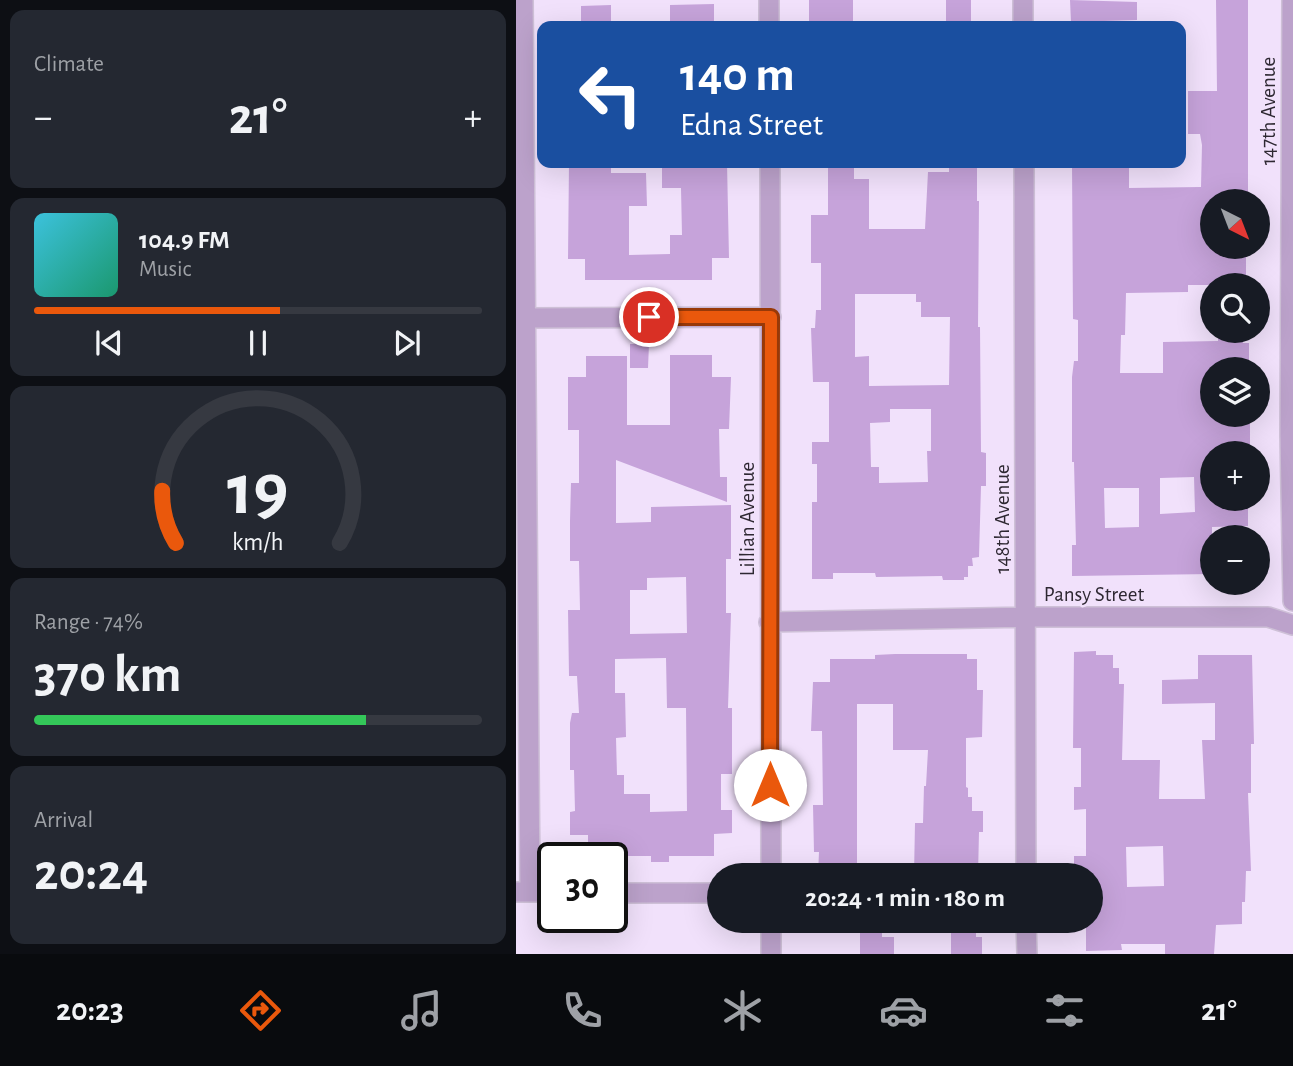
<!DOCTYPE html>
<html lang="en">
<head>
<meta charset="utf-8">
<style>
	body { margin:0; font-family:"Alegreya Sans",sans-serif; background:#242831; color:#f1f3f6; height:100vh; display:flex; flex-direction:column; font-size:26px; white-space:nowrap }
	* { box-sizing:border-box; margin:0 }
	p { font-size:23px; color:#9ea1a6 }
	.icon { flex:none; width:38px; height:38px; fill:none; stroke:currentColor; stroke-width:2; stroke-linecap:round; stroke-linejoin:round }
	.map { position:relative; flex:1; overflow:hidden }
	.panel { display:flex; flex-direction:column; gap:10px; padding:10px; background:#0d0f14; width:516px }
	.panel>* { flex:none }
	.banner { position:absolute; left:21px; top:21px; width:649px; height:147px; border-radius:14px; box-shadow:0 7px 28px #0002; background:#1a4fa0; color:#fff; overflow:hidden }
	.needle { width:46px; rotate:138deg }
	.tools { position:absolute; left:684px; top:189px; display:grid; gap:14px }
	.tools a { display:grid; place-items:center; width:70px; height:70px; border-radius:50%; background:#171b24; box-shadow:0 7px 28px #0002; font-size:35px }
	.speed { position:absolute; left:21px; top:842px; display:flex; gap:14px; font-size:35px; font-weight:700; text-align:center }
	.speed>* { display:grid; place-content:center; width:91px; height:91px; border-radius:50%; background:#171b24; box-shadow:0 7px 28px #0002; line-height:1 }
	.speed .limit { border:4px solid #111; border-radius:10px; background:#fff; color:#111 }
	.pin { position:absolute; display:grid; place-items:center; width:60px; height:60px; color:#fff; margin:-30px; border:4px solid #fff; border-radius:50%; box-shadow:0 2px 7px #0007 }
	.me { position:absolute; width:77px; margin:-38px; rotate:0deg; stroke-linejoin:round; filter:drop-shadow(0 0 5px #0008) }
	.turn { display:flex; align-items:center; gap:24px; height:147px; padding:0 28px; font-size:32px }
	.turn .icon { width:91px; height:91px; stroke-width:2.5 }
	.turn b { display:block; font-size:49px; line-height:60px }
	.big { font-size:52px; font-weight:600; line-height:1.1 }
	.panel .widget { flex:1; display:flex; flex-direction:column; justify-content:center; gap:10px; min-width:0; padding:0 24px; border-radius:14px; background:#242831 }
	.panel .dial { align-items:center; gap:0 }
	.dial svg { height:182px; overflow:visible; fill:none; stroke:#363941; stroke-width:7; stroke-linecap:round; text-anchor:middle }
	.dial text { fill:#f1f3f6; stroke:none }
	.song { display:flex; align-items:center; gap:21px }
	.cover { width:84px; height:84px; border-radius:10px; background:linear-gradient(135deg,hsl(190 70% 55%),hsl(160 70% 35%)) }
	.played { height:7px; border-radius:4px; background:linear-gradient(90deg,#ea580c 55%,#363941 55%) }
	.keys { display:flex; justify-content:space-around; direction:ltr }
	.heat { display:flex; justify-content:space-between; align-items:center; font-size:38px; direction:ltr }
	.charge { height:10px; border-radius:5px; background:linear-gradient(90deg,#34c759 74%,#363941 0) }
	.trip { position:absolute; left:191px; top:863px; width:396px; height:70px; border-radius:35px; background:#171b24; box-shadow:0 7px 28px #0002; font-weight:600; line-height:70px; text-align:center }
	.tab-bar { display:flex; height:112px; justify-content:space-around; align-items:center; background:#090b0e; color:#9ea1a6 }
	.tab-bar .icon { width:49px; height:49px }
	.tab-bar .on { color:#ea580c }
	.tab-bar b { font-size:32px; color:#f1f3f6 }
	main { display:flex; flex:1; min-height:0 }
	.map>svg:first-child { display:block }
	.building { fill:#c6a3da; fill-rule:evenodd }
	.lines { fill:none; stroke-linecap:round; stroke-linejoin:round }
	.street-casing { stroke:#cec0d7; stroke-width:22 }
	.street { stroke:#bca2cb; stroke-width:19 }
	.route-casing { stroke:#983908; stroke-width:18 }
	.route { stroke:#ea580c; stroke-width:12 }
	.labels { text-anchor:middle; stroke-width:5; stroke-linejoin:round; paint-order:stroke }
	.street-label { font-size:21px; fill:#2e2832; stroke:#f1e1fb }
</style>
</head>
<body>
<main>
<section class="panel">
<div class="widget"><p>Climate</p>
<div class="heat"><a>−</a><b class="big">21°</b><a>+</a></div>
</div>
<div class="widget">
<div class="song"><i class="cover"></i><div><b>104.9 FM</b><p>Music</p></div></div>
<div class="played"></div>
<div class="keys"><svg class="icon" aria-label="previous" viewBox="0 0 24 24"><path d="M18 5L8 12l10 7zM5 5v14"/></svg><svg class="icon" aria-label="pause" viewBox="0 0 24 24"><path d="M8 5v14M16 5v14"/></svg><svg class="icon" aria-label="next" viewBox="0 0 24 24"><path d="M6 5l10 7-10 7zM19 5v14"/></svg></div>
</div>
<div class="widget dial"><svg viewBox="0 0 100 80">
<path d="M14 69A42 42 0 1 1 86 69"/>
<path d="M14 69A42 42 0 0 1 8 46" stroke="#ea580c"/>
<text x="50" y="56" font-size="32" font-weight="700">19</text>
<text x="50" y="72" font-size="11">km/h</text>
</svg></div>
<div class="widget"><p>Range · 74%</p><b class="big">370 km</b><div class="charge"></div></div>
<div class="widget"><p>Arrival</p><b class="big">20:24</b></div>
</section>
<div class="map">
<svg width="777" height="954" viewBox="0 0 777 954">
	<rect width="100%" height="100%" fill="#f1e1fb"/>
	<path class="building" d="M293,0h44v26h-44z
		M430,0h25v26h-25z
		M554,0l67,2v18l-66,2z
		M700,0h32v201h-36v46h34v38h-58v7l-62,1 -1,42h-4l-1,38h43v-31l55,-1v-10h25v12h6v26h-37v46h38v38h-38v46h36v27l-36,1v47l-140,2v-31h4l-2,-83h-2v-85l2,-16h4v-41l-5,-1 -1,-156h57v25l72,-1 1,-42 -2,-11h-12v-43h29zM678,477l1,35 -35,2v-36zM588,488h35v39l-34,1z
		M198,4v22h-44v-21z
		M95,5v21h-30v-20z
		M53,163h42v10h35l1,33h-18v49l41,-1v-19h12l-1,-47h-19v-25h65l2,95h-17v22h-127v-21h-17z
		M312,163h26v16h15v50h56l3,-57h21v-9h28v38h2l-1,126h2l1,125 5,1v33h-5l-2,71 -7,1 1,8h-5v11h-4v3h-21l-1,-4 -66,1 -1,-4h-42v6h-21v-77h5v-38h-5v-22h17v-60h-16l-2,-54h4l1,-18h5v-47h-10v-48h17zM339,294h61v8h5v15h29l-1,68 -80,1v-30l-14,1zM374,409h41v42h-4l1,31 -49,1v-16h-8l-1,-44 20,-1z
		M114,344h19l-1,24h-18z
		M154,355h42v22h19l-2,52h-10l1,48h7v25l-111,-42v63l35,-1v-15l80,-2v54h-5v54h5l-3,95h4v66h-11v36h11v23l-18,1v22h-45v6h-18v-6h-63v-21h-18v-23l5,-1 -1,-41h-4v-47l2,-10h7l-2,-37h-8l-1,-66h12l-1,-49h-9v-40l1,-38h8v-53h-11v-53h18v-21h41v69h43zM170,577l1,56 -57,1v-44h17v-12zM150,658l1,50h19l1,103 -37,1v-18h-26v-19h-7l-1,-37 10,-1 -1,-44h-10v-34z
		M580,651v4h17v13h6v16h5l-2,76h38l-1,39h46l-3,-59h13v-37l-53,1v-24l36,-1v-24h54l2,89h-3v49h-3l3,78h-5l-1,31h-3v22l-26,1 -2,29h-49v-10h-44l1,6 -36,1v-31h4v-45h-16v-19h12v-47l-12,1v-23h7v-39h-8l1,-96zM647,846l1,40 -37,1 -1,-40z
		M379,654h72v5h10v31h6l-1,47 -16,1v49l2,1v9h4v14h11v21h-4l-1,43h-64l1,-52h8l1,-37h2l2,-36h-35v-46h-36v171l-39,-1 1,-22h-5l-1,-47h10l-1,-74h-11l2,-49h17v-23h45v-4z
		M344,920h22v17h12v17h-34z
		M435,920h25v17h6v17h-31z"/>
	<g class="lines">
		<defs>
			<path id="street" d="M7,0l7,892
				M253,0v26
				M507,0v26
				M776,0l-2,435 3,166
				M254,163l1,712
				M508,163l2,712
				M11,318l244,-1
				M253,622l256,-5h243l25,8
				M0,892h37
				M96,893h107
				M510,920l1,34
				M255,954v-34"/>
		</defs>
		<use href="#street" class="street-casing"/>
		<use href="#street" class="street"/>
	</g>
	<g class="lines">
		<defs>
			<path id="route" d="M133,317h122l-1,468"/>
		</defs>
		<use href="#route" class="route-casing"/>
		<use href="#route" class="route"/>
	</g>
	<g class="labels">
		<g class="street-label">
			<text transform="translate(752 111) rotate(-90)" y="7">147th Avenue</text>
			<text transform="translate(231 519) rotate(-90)" y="7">Lillian Avenue</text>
			<text transform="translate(486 519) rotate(-90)" y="7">148th Avenue</text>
			<text x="578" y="601">Pansy Street</text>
		</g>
	</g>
</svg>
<div class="tools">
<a><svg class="needle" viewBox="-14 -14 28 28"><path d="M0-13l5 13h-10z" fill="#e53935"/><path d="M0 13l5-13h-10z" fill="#9ea1a6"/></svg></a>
<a><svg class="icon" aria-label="search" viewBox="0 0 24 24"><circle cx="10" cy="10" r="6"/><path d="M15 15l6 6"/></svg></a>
<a><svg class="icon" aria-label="layers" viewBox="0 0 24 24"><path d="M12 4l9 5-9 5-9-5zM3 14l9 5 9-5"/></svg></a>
<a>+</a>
<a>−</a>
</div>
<div class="speed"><div class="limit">30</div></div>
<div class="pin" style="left:133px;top:317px;background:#d93025"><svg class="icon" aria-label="arrive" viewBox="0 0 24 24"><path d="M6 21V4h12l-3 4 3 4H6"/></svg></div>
<svg class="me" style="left:254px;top:785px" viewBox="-20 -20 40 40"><circle r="19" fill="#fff"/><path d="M0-13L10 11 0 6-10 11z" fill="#ea580c"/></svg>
<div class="trip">20:24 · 1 min · 180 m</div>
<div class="banner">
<div class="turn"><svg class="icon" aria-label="left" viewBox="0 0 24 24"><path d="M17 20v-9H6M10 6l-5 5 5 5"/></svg><div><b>140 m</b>Edna Street</div></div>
</div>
</div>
</main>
<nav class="tab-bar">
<b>20:23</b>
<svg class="icon on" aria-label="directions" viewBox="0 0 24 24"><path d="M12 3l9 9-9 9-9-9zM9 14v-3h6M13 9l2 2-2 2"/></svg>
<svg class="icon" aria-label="music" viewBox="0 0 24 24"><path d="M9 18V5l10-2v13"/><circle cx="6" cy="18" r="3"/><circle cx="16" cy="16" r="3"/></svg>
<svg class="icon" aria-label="phone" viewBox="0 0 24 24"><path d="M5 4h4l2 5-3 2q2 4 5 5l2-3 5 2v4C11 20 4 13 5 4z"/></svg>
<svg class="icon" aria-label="climate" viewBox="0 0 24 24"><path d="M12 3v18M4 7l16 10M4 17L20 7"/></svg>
<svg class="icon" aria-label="car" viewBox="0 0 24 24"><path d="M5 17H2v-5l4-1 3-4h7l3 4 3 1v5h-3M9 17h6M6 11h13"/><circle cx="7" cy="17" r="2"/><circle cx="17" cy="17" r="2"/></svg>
<svg class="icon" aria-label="filters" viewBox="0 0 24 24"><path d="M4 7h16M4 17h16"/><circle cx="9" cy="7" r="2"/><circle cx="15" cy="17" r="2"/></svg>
<b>21°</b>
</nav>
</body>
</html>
